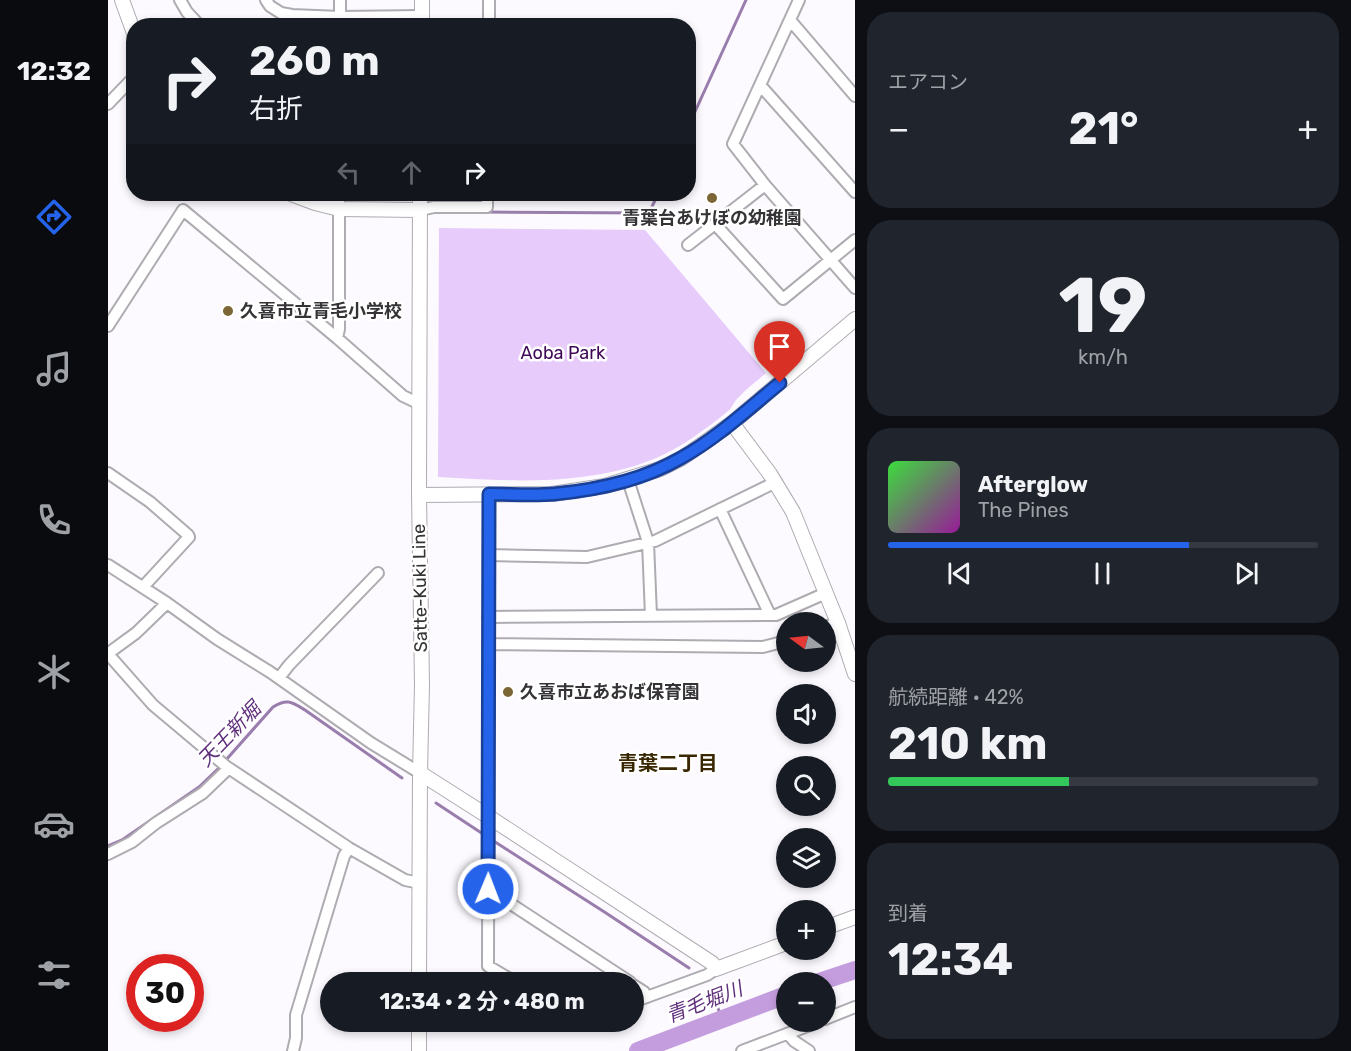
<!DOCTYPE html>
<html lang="ja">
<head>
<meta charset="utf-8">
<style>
	body { margin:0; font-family:Rubik,"Noto Sans JP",sans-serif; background:#20242c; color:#f1f3f6; height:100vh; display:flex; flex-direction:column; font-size:22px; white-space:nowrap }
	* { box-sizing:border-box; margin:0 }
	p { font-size:20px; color:#9ea1a6 }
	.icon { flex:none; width:33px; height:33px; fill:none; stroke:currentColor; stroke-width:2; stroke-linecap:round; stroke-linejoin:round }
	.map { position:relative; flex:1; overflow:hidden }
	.drawer { display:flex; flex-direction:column; gap:12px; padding:12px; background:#0d0f14; width:496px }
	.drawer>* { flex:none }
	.banner { position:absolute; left:18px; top:18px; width:570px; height:183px; border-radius:24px; box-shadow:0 3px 9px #0003; background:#171b24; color:#f1f3f6; overflow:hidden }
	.needle { width:39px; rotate:285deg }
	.fabs { position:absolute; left:668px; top:612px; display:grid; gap:12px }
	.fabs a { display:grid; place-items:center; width:60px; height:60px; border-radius:50%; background:#171b24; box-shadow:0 3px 9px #0003; font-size:30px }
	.speed { position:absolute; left:18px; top:954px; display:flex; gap:12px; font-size:30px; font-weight:700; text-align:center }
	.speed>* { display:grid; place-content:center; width:78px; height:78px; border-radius:50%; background:#171b24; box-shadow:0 3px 9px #0003; line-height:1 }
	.speed .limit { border:9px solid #d22; background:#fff; color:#111 }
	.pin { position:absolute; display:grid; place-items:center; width:51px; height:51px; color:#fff; margin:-62px -26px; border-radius:50% 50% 50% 0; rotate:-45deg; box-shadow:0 0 6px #0007 }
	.pin .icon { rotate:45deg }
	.me { position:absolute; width:66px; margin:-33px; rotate:1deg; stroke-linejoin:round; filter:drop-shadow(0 0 4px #0008) }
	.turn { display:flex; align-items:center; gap:21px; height:126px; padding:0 24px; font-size:27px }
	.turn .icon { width:78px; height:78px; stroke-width:2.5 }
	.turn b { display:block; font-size:42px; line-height:51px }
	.lanes { display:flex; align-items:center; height:57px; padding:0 24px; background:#0003; justify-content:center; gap:30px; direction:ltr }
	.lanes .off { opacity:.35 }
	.big { font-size:45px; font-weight:700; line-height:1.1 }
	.drawer .widget { flex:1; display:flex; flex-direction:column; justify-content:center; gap:9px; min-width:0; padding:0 21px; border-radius:24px; background:#20242c }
	.drawer .dial { align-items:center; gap:0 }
	.dial b { font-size:78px; line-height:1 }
	.song { display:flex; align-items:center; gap:18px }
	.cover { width:72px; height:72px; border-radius:9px; background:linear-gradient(135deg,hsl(120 70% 55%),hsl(300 70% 35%)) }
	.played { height:6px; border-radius:3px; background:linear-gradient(90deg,#2563eb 70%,#363941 70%) }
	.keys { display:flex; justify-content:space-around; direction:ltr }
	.heat { display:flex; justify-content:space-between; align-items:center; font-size:33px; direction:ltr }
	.charge { height:9px; border-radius:4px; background:linear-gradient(90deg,#34c759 42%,#363941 0) }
	.trip { position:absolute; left:212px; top:972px; width:324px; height:60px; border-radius:30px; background:#171b24; box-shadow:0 3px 9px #0003; font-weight:700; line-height:60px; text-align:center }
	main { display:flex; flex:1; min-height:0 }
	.tab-bar { display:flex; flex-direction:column; width:108px; justify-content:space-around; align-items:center; background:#090b0e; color:#9ea1a6 }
	.tab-bar .icon { width:42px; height:42px }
	.tab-bar .current { color:#2563eb }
	.tab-bar b { font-size:27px; color:#f1f3f6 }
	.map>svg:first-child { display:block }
	.green { fill:#e7ccfb }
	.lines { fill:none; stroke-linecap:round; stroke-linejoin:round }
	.stream { stroke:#997dac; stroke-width:3 }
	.river { stroke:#c49dde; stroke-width:18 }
	.street-casing { stroke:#aeabb1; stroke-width:14 }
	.secondary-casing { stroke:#aeabb1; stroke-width:16 }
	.street { stroke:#fff; stroke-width:10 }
	.secondary { stroke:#fff; stroke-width:14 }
	.route-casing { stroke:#184099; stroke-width:15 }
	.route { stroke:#2563eb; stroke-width:10 }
	.poi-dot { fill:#7c6636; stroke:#fff; stroke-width:2 }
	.labels { text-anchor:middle; stroke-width:5; stroke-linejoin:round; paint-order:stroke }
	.poi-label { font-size:18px; font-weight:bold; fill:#353336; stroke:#fff; text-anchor:start }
	.park-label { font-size:18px; fill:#3f0958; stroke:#fff }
	.street-label { font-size:18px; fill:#353336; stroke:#fff }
	.water-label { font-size:20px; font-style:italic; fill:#61307d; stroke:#fff }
	.neighbourhood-label { font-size:20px; font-weight:bold; fill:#382700; stroke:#fff }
</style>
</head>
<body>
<main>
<nav class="tab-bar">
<b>12:32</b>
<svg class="icon current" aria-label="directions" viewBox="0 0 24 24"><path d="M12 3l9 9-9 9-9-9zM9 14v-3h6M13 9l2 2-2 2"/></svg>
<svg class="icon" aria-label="music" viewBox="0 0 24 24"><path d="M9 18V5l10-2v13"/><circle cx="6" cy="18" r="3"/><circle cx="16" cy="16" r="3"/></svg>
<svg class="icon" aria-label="phone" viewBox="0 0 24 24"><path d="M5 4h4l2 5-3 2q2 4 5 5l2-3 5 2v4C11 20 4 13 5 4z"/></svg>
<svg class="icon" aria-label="climate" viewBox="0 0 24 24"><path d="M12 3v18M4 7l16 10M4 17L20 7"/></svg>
<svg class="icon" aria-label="car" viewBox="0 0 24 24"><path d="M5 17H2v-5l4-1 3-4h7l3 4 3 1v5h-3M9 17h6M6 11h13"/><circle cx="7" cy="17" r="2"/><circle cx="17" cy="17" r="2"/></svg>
<svg class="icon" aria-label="filters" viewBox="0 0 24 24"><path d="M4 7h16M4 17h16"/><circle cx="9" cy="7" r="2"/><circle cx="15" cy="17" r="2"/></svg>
</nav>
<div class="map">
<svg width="747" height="1051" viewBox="0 0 747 1051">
	<rect width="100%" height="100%" fill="#fdfaff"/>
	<path class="green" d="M331,228l206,2 121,143c-9,8 -19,15 -27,24 -5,4 -6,10 -11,14 -10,9 -22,17 -33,25 -73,53 -172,46 -257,41z"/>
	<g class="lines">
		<path class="stream" d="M580,127l58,-127
			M376,212l165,1 9,-19
			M117,761l48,-54c14,-9 19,-5 32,3l97,68
			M328,803l50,33
			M384,840l114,73 83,55
			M0,846l14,-6 77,-53 22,-21
			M604,994l10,24"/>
		<path class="river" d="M711,982l36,-12
			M530,1051l148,-56"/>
		<defs>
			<path id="street" d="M72,0l7,12 13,14
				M158,0l4,6 11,7 11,2 48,2 82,-1
				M691,0l-66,144 32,41 90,103
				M682,20l65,76
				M232,26v-26
				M381,26v-26
				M652,85l95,107
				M0,104l26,-27
				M312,210l14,-3h53v-13
				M607,224l68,75 72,-59
				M580,245l77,-60
				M0,326l75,-116 154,128 66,58 17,8
				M229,338l2,-9v-135
				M0,473l42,29 38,33 1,2 -46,50
				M520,480l20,62 3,74
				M381,494l-1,472 27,16
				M612,509l50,106
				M381,555l98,2 68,-16 121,-59
				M0,565l59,38 50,36 53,33 101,71 49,30
				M59,603l-31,30 -26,19 -1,3 44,50 74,62 122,81 56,32 15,3
				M380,617l288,-2 50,-22
				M717,627l13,-4
				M380,644l275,3 23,-6
				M171,678l10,-13 89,-92
				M0,854l24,-12 24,-19 47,-30 25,-24
				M380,889l142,93
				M525,985l11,7 3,5
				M525,1002l74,-27 9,-6
				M717,1019l30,-12
				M469,1022h2
				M680,1034l6,7 15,10
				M185,1051l3,-13v-23l48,-159 5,-8
				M634,1051l76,-29"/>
			<path id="secondary" d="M14,0l12,33
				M314,26v-26
				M183,194l24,9 24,6 81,1
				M624,423l38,51 23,38 45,111 17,51
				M311,495l133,-1 53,-8 55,-17 22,-11 22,-15 28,-20 123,-104
				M312,773l69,44 223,146 4,6 70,-26
				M717,928l30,-11
				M311,982l1,-209 2,-89 -3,-189 1,-301
				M311,1022v29"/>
		</defs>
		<use href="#street" class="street-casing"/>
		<use href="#secondary" class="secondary-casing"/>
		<use href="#street" class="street"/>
		<use href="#secondary" class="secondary"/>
	</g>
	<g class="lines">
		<defs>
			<path id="route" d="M380,889l1,-395c21,0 44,2 65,0 43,-4 89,-14 127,-36 36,-20 67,-49 99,-75"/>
		</defs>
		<use href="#route" class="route-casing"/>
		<use href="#route" class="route"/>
	</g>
	<g class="poi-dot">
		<circle cx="604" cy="198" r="6"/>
		<circle cx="120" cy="311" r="6"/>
		<circle cx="400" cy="692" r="6"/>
	</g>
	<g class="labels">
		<g class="poi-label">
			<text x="604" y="224" text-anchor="middle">青葉台あけぼの幼稚園</text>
			<text x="132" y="317">久喜市立青毛小学校</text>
			<text x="412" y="698">久喜市立あおば保育園</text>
		</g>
		<g class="park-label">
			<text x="455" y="359">Aoba Park</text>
		</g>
		<g class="street-label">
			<text transform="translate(312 588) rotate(-91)" y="6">Satte-Kuki Line</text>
		</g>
		<g class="water-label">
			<text transform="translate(121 734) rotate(-46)" y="7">天王新堀</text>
			<text transform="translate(596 1002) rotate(-21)" y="7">青毛堀川</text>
		</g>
		<g class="neighbourhood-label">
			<text x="560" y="770">青葉二丁目</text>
		</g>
	</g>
</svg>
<div class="fabs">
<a><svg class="needle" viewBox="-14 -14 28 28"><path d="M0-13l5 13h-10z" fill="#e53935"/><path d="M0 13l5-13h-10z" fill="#9ea1a6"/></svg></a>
<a><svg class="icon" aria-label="sound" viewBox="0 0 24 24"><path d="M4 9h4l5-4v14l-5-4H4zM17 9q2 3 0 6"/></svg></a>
<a><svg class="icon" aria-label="search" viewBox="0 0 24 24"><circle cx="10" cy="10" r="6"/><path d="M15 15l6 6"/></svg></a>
<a><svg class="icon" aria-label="layers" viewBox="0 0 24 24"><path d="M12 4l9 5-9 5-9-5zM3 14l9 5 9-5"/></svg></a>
<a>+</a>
<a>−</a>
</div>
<div class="speed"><div class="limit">30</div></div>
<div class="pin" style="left:672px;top:383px;background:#d93025"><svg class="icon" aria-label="arrive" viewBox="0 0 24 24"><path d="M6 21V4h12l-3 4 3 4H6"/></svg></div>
<svg class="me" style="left:380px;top:889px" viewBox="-20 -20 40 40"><circle r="17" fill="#2563eb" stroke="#fff" stroke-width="3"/><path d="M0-11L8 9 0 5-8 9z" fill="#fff"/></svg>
<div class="trip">12:34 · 2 分 · 480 m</div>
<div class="banner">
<div class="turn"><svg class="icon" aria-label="right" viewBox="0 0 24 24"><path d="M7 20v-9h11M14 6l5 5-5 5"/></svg><div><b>260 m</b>右折</div></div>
<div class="lanes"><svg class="icon off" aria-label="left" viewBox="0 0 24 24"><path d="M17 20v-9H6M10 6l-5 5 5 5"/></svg><svg class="icon off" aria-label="ahead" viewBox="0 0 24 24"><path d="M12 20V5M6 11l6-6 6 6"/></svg><svg class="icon" aria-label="right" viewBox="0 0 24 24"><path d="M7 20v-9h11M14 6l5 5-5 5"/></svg></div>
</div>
</div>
<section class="drawer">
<div class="widget"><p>エアコン</p>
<div class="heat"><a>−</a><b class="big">21°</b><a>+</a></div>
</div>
<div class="widget dial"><b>19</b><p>km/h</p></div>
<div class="widget">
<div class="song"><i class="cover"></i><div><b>Afterglow</b><p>The Pines</p></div></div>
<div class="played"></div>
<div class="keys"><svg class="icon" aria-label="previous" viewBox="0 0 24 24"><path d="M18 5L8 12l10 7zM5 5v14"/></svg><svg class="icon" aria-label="pause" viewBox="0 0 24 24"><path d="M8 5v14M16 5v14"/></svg><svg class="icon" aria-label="next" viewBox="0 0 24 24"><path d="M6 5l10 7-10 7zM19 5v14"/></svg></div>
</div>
<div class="widget"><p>航続距離 · 42%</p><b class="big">210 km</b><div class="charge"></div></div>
<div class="widget"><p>到着</p><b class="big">12:34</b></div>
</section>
</main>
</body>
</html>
